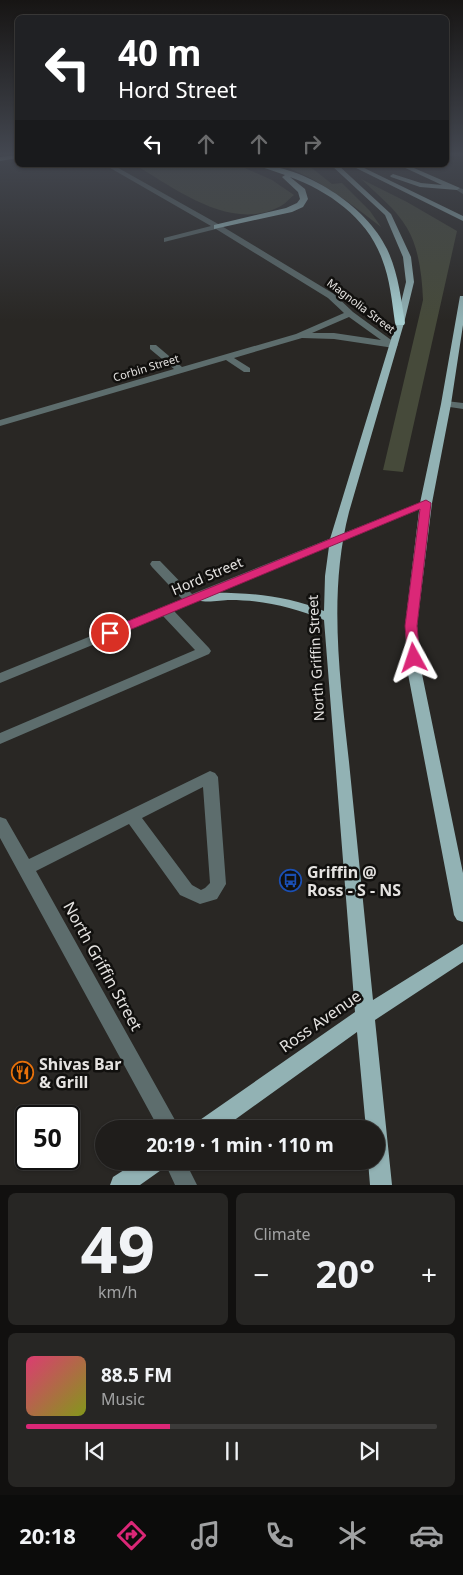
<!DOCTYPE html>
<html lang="en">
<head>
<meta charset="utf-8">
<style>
	body { margin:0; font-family:"Noto Sans",sans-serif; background:#272624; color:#f1f3f6; height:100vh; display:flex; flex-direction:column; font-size:19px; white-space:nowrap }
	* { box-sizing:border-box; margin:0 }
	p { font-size:16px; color:#a1a2a3 }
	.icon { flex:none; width:28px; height:28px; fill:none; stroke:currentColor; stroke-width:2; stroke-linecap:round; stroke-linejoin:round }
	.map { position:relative; height:1185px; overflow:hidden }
	.side { display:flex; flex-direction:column; gap:8px; padding:8px; background:#11100f; flex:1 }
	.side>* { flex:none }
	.guide { position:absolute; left:15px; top:15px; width:434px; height:152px; border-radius:8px; box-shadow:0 1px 4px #0004,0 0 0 1px #3c3b3a; background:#202124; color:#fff; overflow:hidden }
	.speed { position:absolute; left:15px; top:1105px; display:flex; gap:10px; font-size:25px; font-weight:700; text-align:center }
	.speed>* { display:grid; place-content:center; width:65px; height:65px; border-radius:50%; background:#1f1d1b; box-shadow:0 1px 4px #0004,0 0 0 1px #3c3b3a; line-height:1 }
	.speed .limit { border:2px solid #111; border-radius:8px; background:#fff; color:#111 }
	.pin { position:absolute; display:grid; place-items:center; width:42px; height:42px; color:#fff; margin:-21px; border:2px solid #fff; border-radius:50%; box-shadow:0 1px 5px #0007 }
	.me { position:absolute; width:55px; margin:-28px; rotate:355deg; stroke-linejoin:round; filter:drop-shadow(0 0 4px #0008) }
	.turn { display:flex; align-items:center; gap:18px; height:105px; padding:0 20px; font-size:22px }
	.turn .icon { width:65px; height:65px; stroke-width:2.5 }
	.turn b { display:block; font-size:35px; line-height:42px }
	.lanes { display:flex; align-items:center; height:48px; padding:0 20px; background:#0003; justify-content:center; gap:25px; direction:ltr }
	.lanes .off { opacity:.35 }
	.big { font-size:38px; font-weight:700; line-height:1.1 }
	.side .card { flex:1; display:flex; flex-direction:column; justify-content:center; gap:8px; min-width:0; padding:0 18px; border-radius:8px; background:#272624 }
	.side .dial { align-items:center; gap:0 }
	.dial b { font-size:65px; line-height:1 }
	.song { display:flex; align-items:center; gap:15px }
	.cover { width:60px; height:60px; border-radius:8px; background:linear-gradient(135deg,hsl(340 70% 55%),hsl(70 70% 35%)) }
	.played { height:5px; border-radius:2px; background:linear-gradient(90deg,#db2777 35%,#3c3b3a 35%) }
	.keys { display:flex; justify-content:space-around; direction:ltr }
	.heat { display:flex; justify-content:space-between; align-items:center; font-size:28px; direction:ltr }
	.side .tiles { flex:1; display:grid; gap:8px; grid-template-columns:1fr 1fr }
	.card:last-child { grid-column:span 2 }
	.trip { position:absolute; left:95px; top:1120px; width:290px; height:50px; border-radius:25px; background:#1f1d1b; box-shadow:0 1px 4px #0004,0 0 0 1px #3c3b3a; font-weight:700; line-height:50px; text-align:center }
	.tab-bar { display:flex; height:80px; justify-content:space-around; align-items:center; background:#0c0c0b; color:#a1a2a3 }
	.tab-bar .icon { width:35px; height:35px }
	.tab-bar .active { color:#db2777 }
	.tab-bar b { font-size:22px; color:#f1f3f6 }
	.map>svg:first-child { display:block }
	.green { fill:#464a3a }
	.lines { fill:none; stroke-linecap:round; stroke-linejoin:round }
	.minor { fill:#5d6d6d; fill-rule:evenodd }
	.major { fill:#92b2b4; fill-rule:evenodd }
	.highway { fill:#a6ced0; fill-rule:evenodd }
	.route { fill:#db2777; stroke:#8e194d }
	.labels { text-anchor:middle; stroke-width:5; stroke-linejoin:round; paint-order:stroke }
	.far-street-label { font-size:11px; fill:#e5e3e1; stroke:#11100e }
	.street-label { font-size:14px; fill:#e5e3e1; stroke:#11100e }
	.near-poi-label { font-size:16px; font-weight:bold; fill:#e5e3e1; stroke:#11100e; text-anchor:start }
	.near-street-label { font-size:16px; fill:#e5e3e1; stroke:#11100e }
</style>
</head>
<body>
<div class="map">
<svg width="463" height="1185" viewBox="0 0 463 1185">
	<rect width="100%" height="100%" fill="#292724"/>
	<path class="green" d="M135,165h103l34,15 22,15c-5,4 -10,10 -15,12 -49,25 -104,-19 -144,-42z
		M281,165h27l24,19 10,-1 28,28 11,16c-32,-25 -62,-48 -100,-62z
		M361,179l46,23 50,29 -54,241 -20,-2 40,-170c-1,-24 -4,-52 -16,-72 -11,-19 -31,-35 -46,-49z"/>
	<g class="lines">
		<path class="minor" d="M105,165h8l107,60 114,69 19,18 45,33 -4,3 -60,-9 -32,-1 -68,20 16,10v4h-6l-18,-12 -226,66v-6l174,-51 -24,-20v-4h6l26,22 114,-33 48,-21 -16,-15 -112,-69 -52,13v-4l47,-12zM349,317l32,23 -47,-7h-22z
			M455,187l8,2v5l-8,-5z
			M446,401l17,2v6l-20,-3v-4z
			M426,500l4,1 2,2 -2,2 -256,106 35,37 2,3 -2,3 -209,90v-11l195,-83 -32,-34 -163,67v-10l182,-74 -30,-32 -2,-3 2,-3h8l32,33z
			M210,771l5,2 3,4 8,107 -9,15 -17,5 -20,-9 -51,-71 -93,47 144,258h-21l-159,-291v-21l6,2 23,40zM203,787l7,96 -5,5 -4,2 -9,-5 -50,-67z
			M164,1161h21l12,24h-22z"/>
		<path class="major" d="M18,155v3l-18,3v-4z
			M331,165h7l53,49 20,43 3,25 -10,41 -55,189c-21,82 -9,166 0,250 8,79 16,159 24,238l90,-56v18l-88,58 17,165h-22l-2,-24h8v-32h-10l-9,-97 -135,97h-28l3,-7 158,-110 -31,-392c-31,-13 -61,-20 -94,-20 -10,0 -31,5 -37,-3l6,-4c43,-1 84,1 125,18l1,-35 5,-37 66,-216 10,-41 -3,-25 -18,-42z
			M350,165h8l105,51v5z
			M399,165h8l53,23 -3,2 -37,-3 -29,-10 -1,-1 3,-2 28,9 21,2z
			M460,296h3v29l-12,79 -19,99 -15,123 5,48 41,199v49l-6,-2 -3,-5 -46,-241 -3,-48 15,-123 21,-99z
			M138,1161h29l-3,7 -24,17h-30l3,-8z"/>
		<path class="highway" d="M256,165c47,0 111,41 131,84 11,23 14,49 18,74l-1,2h-8l-1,-2c-3,-21 -5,-44 -13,-64 -14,-40 -53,-68 -92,-82l15,12 3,10 -5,8 -11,5 -78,17v-4l72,-17 11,-5 3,-4 -2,-7 -16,-15 3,-2z"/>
	</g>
	<linearGradient id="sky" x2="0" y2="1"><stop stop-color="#171514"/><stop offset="0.48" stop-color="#434750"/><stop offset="1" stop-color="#434750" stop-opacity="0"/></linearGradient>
	<rect width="463" height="321" fill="url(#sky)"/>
	<path class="route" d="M426,500l5,3 -14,123 3,32 -2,3h-9l-1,-3 -3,-32 15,-117 -305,127 -5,1 -6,-4 2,-3z"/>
	<defs>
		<symbol id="bus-ring" viewBox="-11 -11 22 22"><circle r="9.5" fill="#11100e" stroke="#1a4fb4" stroke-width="1.5"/><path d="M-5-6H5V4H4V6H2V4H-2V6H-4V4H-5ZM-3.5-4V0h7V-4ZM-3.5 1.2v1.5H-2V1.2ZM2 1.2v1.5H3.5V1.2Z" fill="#1a4fb4"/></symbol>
		<symbol id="restaurant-ring" viewBox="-11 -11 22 22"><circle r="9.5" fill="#11100e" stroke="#e8710a" stroke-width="1.5"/><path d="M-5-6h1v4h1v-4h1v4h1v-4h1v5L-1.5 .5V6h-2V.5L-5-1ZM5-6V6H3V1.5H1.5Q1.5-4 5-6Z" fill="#e8710a"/></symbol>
	</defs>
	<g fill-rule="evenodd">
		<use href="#bus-ring" x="278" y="868" width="25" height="25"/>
		<use href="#restaurant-ring" x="10" y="1060" width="25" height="25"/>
	</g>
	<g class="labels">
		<g class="far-street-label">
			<text transform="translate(361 306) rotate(37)" y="4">Magnolia Street</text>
			<text transform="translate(146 368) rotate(-17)" y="4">Corbin Street</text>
		</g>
		<g class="street-label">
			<text transform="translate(207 576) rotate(-23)" y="5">Hord Street</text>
			<text transform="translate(316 658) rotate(-93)" y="5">North Griffin Street</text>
		</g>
		<g class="near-poi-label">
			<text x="307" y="878">Griffin @<tspan x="307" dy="18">Ross - S - NS</tspan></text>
			<text x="39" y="1070">Shivas Bar<tspan x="39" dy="18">&amp; Grill</tspan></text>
		</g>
		<g class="near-street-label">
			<text transform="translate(103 966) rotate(61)" y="6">North Griffin Street</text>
			<text transform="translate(320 1021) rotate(-35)" y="6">Ross Avenue</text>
		</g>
	</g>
</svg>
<div class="speed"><div class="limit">50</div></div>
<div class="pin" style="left:110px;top:633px;background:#d93025"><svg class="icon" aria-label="arrive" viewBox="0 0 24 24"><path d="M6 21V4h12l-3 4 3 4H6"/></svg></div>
<svg class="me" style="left:414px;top:658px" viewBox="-20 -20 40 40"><path d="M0-17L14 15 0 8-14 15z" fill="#db2777" stroke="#fff" stroke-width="4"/></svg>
<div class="trip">20:19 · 1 min · 110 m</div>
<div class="guide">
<div class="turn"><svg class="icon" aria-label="left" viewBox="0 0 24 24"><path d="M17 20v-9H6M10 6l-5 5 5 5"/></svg><div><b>40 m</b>Hord Street</div></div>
<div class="lanes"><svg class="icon" aria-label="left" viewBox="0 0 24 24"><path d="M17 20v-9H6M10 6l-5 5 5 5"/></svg><svg class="icon off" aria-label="ahead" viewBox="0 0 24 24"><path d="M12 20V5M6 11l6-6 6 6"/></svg><svg class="icon off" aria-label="ahead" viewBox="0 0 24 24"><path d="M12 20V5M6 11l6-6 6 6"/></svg><svg class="icon off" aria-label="right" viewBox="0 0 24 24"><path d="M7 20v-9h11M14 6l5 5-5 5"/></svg></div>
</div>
</div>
<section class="side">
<div class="tiles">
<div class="card dial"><b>49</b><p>km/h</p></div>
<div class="card"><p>Climate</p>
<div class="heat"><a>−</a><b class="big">20°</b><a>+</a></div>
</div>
<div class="card">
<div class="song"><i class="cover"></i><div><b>88.5 FM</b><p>Music</p></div></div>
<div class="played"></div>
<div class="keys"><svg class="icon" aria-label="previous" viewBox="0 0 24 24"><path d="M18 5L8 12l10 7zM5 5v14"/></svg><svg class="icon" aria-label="pause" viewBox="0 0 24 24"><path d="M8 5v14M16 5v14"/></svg><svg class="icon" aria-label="next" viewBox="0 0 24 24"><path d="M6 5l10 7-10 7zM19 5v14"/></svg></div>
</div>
</div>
</section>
<nav class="tab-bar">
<b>20:18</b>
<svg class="icon active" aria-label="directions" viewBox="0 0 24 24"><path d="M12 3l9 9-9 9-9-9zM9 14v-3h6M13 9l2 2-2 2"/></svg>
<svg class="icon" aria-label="music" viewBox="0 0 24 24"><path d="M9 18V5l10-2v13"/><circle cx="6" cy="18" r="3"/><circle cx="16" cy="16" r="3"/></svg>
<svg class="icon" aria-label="phone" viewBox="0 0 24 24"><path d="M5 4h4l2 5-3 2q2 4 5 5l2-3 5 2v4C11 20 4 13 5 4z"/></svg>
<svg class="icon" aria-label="climate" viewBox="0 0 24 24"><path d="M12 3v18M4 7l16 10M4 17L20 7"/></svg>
<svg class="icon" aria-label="car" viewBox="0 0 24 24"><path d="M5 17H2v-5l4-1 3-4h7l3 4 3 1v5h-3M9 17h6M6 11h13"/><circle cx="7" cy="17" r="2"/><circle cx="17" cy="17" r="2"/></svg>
</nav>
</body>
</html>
